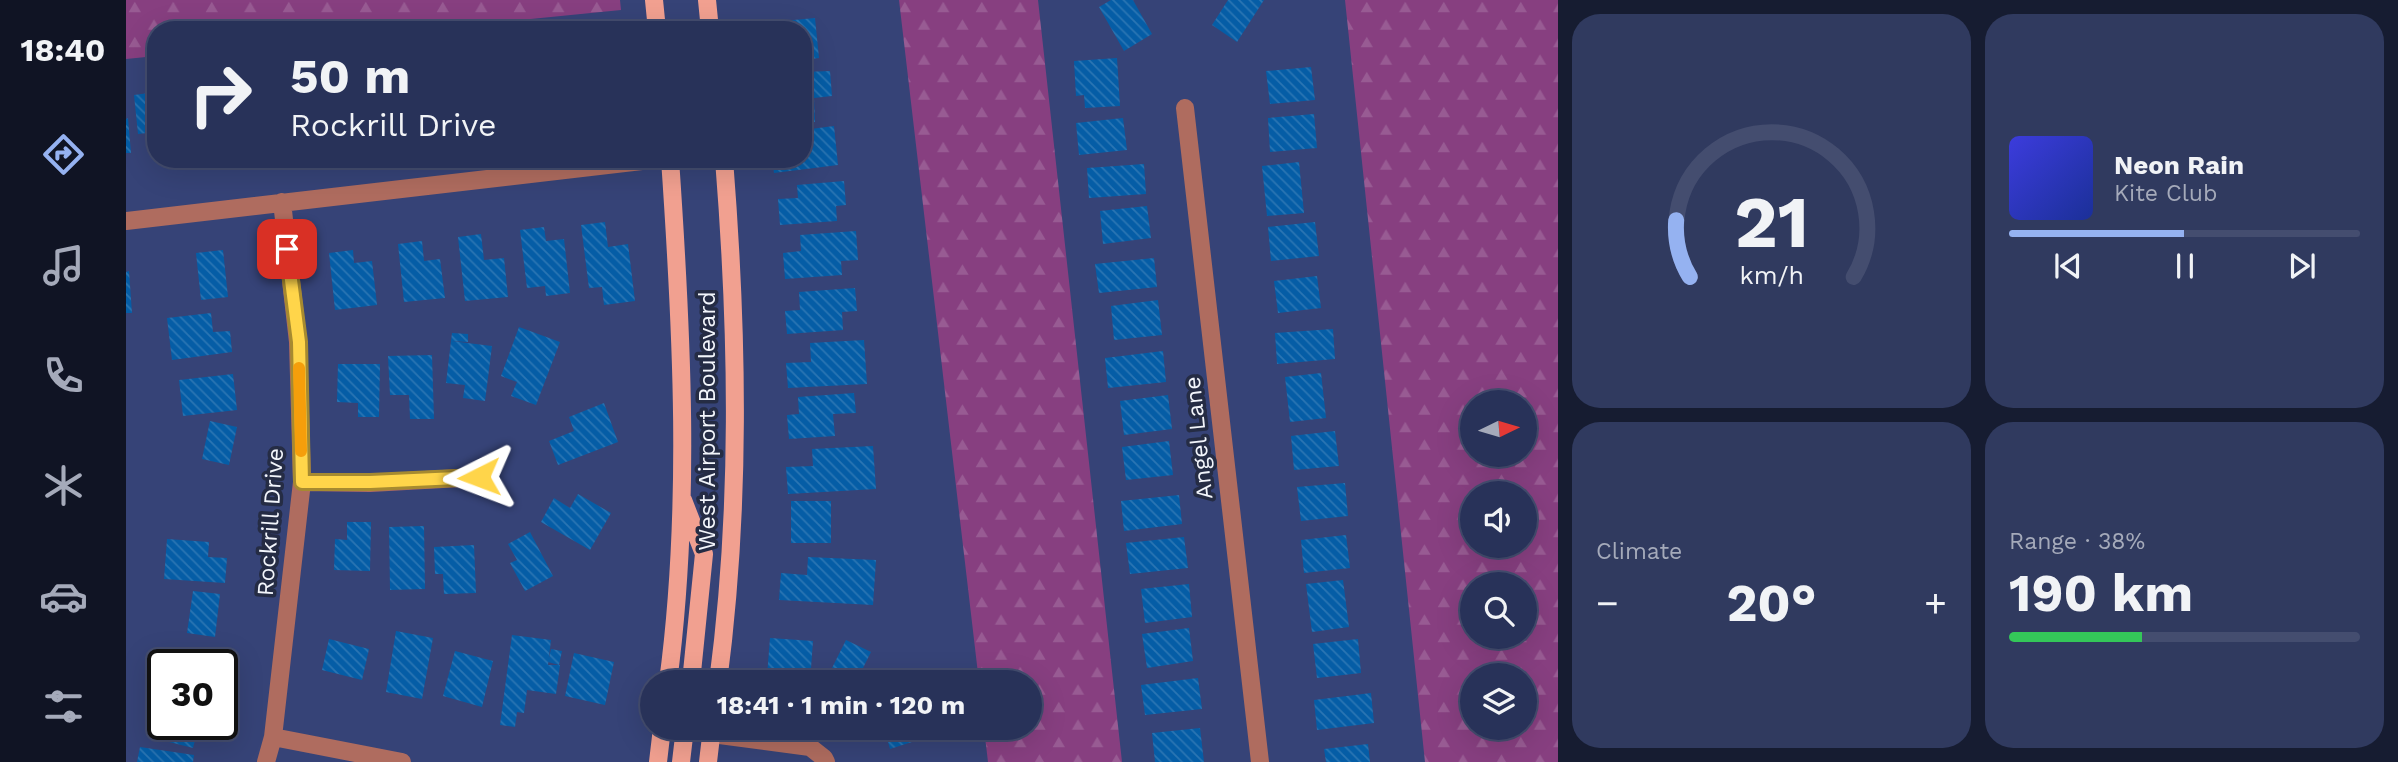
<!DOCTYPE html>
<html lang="en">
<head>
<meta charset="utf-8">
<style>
	body { margin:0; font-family:"Work Sans",sans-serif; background:#303a5f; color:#f1f3f6; height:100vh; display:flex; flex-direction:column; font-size:26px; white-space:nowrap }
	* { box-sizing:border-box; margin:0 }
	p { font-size:23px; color:#a5aaba }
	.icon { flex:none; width:38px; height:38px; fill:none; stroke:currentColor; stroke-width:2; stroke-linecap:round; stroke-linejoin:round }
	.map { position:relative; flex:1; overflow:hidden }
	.side { display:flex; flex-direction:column; gap:14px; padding:14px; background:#161c31; width:840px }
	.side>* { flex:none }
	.hud { position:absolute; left:21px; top:21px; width:665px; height:147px; border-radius:28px; box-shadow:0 7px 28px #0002,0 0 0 2px #444d6f; background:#283259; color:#f1f3f6; overflow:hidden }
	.needle { width:46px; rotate:85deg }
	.controls { position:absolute; left:1334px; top:390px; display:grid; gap:14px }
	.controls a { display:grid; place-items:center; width:77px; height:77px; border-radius:50%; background:#283259; box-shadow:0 7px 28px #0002,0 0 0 2px #444d6f; font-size:35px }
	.speed { position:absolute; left:21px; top:649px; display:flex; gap:14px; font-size:35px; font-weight:700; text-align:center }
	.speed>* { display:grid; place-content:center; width:91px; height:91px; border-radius:50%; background:#283259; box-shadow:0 7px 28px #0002,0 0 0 2px #444d6f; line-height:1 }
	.speed .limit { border:4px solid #111; border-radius:10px; background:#fff; color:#111 }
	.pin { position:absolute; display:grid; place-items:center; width:60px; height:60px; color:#fff; margin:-30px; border-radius:14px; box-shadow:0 4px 10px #0006 }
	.me { position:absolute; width:77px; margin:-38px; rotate:267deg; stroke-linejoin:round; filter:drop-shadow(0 0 5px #0008) }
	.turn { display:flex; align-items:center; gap:24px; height:147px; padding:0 28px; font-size:32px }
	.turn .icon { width:91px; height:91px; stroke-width:2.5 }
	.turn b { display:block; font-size:49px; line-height:60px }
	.big { font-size:52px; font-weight:700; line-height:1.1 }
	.side .card { flex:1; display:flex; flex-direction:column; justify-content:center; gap:10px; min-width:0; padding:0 24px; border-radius:28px; background:#303a5f }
	.side .dial { align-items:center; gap:0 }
	.dial svg { height:182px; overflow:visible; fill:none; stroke:#444d6f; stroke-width:7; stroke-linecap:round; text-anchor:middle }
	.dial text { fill:#f1f3f6; stroke:none }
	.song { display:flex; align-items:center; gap:21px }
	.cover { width:84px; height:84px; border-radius:10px; background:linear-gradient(135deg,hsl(240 70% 55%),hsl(230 70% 35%)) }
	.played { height:7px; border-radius:4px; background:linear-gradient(90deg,#95b2f1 50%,#444d6f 50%) }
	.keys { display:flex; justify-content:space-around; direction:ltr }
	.heat { display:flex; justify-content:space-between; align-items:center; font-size:38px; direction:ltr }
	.charge { height:10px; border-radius:5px; background:linear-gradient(90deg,#34c759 38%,#444d6f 0) }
	.side .tiles { flex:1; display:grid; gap:14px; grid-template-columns:repeat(2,1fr) }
	.trip { position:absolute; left:514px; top:670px; width:402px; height:70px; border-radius:35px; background:#283259; box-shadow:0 7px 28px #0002,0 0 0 2px #444d6f; font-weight:700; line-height:70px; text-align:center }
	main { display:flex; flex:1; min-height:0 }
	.tabs { display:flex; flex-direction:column; width:126px; justify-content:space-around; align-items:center; background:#101424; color:#a5aaba }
	.tabs .icon { width:49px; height:49px }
	.tabs .selected { color:#95b2f1 }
	.tabs b { font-size:32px; color:#f1f3f6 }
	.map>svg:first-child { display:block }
	.forest { fill:url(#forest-firs); fill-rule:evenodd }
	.building { fill:url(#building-back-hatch) }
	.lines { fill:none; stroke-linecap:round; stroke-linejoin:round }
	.minor { stroke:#af6c5f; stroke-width:18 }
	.major { stroke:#f1a090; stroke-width:18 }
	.route-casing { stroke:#a68a30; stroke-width:18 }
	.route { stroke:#ffd54a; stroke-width:12 }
	.slow { stroke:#f59e0b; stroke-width:12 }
	.labels { text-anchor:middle; stroke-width:7; stroke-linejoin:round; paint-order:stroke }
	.street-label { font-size:23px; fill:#f2f5fb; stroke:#252c44 }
</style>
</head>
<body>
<main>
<nav class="tabs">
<b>18:40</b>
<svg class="icon selected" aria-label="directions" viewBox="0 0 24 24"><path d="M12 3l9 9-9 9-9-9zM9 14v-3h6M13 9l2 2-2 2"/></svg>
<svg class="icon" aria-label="music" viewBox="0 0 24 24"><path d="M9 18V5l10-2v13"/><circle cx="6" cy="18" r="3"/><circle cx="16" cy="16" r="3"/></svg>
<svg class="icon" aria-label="phone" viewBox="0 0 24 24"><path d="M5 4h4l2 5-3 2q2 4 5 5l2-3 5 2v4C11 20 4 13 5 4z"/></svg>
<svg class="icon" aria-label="climate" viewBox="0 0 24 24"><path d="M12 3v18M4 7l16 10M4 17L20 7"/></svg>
<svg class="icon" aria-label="car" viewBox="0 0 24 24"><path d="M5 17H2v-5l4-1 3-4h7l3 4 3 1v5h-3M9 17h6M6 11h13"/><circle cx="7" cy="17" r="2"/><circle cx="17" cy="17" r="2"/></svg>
<svg class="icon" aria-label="filters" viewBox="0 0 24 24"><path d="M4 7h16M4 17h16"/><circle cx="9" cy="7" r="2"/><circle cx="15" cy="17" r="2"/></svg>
</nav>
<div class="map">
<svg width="1432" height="762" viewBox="0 0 1432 762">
	<defs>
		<pattern id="forest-firs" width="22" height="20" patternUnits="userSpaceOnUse" patternTransform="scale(1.75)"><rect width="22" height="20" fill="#873f80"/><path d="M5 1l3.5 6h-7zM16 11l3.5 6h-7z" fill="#985b93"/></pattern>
		<pattern id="building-back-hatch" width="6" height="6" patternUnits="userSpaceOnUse" patternTransform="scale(1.75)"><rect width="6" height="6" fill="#055da6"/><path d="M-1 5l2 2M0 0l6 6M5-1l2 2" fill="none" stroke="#2a75b3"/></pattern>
	</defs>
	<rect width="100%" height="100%" fill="#364377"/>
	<path class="forest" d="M0,0h494l1,10 -203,20h-262v26l-30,3z
		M773,0h139l84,762h-134l-4,-34h47v-46h-52z
		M1219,0h213v762h-133zM1346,402h52v53h-52zM1346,494h52v52h-52zM1346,584h52v53h-52zM1346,676h52v52h-52z"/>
	<path class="building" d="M985,0h22l19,34 -28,17 -25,-44z
		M1102,0h36l-27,42 -25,-17z
		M689,18l4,40 -16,2v-30h-31v-8z
		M991,58l3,48 -35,2 -1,-13 -8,1 -2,-35z
		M1185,67l4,33 -45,4 -4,-33z
		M704,71l2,25 -18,2 1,24 -12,1v-51z
		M30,92v40l-18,2 -4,-39z
		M1188,114l3,34 -47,4 -2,-34z
		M2,118l3,35h-5v-34z
		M997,118l4,32 -48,5 -3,-32z
		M708,126l4,39 -64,8 -2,-14h31v-29z
		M1173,162l5,51 -37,3 -5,-50z
		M1018,164l2,30 -57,4 -2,-30z
		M718,181l2,24 -10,1 1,15 -57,4 -2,-26 20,-1 -1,-13z
		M1021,206l4,32 -48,6 -3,-33z
		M479,222l3,25 20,-3 7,57 -31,4 -2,-18 -13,1 -8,-63z
		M1189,222l4,34 -48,5 -3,-34z
		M418,227l2,14 18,-2 6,54 -24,3 -1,-10 -18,2 -7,-58z
		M730,231l2,29 -17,1 1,14 -57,4 -2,-26 18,-2 -1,-16z
		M355,234l3,26 20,-2 4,39 -43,4 -7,-64z
		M296,241l2,20 16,-2 5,39 -41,4 -6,-58z
		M97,250l5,47 -27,3 -5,-47z
		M227,250l1,13 18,-2 5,44 -42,5 -6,-57z
		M1028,258l3,29 -58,6 -4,-29z
		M3,271l3,42h-6v-41z
		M1191,276l4,32 -43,5 -4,-32z
		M729,288l2,23 -15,1 1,18 -56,4 -2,-23 15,-1 -1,-18z
		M1032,300l4,35 -48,5 -3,-34z
		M85,313l2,19 17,-1 2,21 -60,8 -5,-42z
		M393,327l41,15 -24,63 -25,-9 6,-14 -16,-6z
		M1207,329l2,30 -58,5 -2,-31z
		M326,333l16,1v8l-17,-1z
		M738,340l3,44 -79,4 -2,-25 25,-1 -1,-19z
		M325,341l41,5 -7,55 -22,-3 2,-13 -19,-2z
		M1037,351l3,31 -58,6 -3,-30z
		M306,355l2,64h-24l-1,-24h-19l-2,-39z
		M212,364h42l-1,53h-21v-14l-21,-1z
		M1195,373l5,45 -36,4 -5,-45z
		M107,374l4,36 -54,6 -4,-36z
		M728,393l2,20 -23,1 2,22 -46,3 -2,-24 12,-1 -1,-17z
		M1042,395l4,34 -48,6 -4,-34z
		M478,403l14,39 -60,23 -9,-24 25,-10 -5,-14z
		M84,421l27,6 -8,38 -27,-6z
		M1209,431l4,35 -45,4 -3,-34z
		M1043,441l4,34 -47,5 -4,-33z
		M747,446l3,43 -88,5 -2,-27 27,-1 -1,-17z
		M1219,483l3,33 -47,5 -4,-34z
		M452,494l33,19 -21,37 -49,-28 13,-24 16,10z
		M1053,495l3,29 -58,7 -3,-30z
		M665,501h40v42h-40z
		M221,522h24l-1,49 -36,-1 1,-31 12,1z
		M298,526l1,63 -35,1 -1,-63z
		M404,532l23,44 -28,15 -15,-28 7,-3 -9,-16z
		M1220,535l4,33 -46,5 -3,-33z
		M1058,537l4,31 -58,6 -4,-31z
		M41,539l42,3 -1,15 19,1 -2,25 -61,-4z
		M348,545l2,48 -32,1 -1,-20h-8l-1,-27z
		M682,557l68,3 -3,45 -94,-5 2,-27 26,2z
		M1217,580l6,47 -37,5 -6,-48z
		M1063,584l3,33 -47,6 -4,-34z
		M67,591l27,3 -5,43 -28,-4z
		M1063,628l4,33 -46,7 -5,-34z
		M270,631l37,7 -11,61 -36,-7z
		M386,635l39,5 -3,25h12l-4,29 -29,-4 -3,23 -7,-1 -2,15 -15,-2z
		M644,638l43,3 -3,41h-25v-5l-18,-1z
		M203,639l40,10 -7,31 -40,-10z
		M1232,639l3,34 -44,5 -4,-34z
		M720,640l25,12 -9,18 12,6 -3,6h-46z
		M58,647l32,7 -2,11h-34z
		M425,649l11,2 -3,14 -11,-3z
		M329,651l38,10 -11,46 -39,-11z
		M448,653l40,9 -9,43 -40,-9z
		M1072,678l4,31 -57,6 -4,-30z
		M1245,693l3,30 -57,7 -3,-30z
		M36,698l1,26h36l-6,24 -40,-10z
		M758,728h54l2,5 -50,16z
		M1074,728l4,34h-49l-3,-29z
		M1242,744l2,18h-44l-2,-13z
		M14,747l54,8 -1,7h-56z"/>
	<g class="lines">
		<path class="minor" d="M1059,108l75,654
			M0,221l533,-62
			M176,482l68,1 109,-6
			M586,734l98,13 14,11 2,4
			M147,737l129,25
			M140,762l7,-25 29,-255 -4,-140 -16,-140"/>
		<path class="major" d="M528,0l3,30
			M581,0l3,30
			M557,500l21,54 -13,128
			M542,682c23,-173 14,-349 2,-523
			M592,682c23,-174 20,-347 6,-523
			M532,762l4,-34
			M555,762l4,-34
			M582,762l4,-34"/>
	</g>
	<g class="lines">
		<defs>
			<path id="route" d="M161,249l12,93 3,140h68l109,-5"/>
		</defs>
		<use href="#route" class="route-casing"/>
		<use href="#route" class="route"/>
		<path class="slow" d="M173,368l2,83"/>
	</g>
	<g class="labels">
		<g class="street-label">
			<text transform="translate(581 421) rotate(-90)" y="8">West Airport Boulevard</text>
			<text transform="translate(1072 438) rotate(-96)" y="8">Angel Lane</text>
			<text transform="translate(144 522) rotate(-86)" y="8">Rockrill Drive</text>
		</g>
	</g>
</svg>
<div class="controls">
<a><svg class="needle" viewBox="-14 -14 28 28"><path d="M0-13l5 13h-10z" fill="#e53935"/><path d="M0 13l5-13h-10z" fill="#a5aaba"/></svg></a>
<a><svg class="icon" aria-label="sound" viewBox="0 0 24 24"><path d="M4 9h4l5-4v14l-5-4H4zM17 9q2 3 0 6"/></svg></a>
<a><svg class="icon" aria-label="search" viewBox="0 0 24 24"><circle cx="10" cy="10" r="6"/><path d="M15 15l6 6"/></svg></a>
<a><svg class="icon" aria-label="layers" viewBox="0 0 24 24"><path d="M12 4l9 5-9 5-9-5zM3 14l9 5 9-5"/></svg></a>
</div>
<div class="speed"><div class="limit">30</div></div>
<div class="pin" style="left:161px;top:249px;background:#d93025"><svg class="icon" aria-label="arrive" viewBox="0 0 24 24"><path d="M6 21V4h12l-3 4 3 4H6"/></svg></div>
<svg class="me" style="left:353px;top:477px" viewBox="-20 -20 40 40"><path d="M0-17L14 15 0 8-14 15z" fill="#ffd54a" stroke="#fff" stroke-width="4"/></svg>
<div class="trip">18:41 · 1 min · 120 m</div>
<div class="hud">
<div class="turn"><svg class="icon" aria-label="right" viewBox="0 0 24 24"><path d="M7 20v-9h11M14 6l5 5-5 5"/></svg><div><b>50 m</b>Rockrill Drive</div></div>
</div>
</div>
<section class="side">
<div class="tiles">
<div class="card dial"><svg viewBox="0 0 100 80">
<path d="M14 69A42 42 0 1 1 86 69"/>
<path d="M14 69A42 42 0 0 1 8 44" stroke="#95b2f1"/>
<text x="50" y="56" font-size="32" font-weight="700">21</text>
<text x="50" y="72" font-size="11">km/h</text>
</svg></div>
<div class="card">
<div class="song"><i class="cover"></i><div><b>Neon Rain</b><p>Kite Club</p></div></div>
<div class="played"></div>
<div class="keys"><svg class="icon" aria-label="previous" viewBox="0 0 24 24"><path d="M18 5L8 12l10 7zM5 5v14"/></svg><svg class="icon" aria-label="pause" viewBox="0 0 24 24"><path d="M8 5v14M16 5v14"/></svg><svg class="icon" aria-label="next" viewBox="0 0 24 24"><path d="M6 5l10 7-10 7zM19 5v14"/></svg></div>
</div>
<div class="card"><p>Climate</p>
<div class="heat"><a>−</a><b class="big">20°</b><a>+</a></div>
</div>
<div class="card"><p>Range · 38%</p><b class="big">190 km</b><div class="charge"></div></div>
</div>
</section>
</main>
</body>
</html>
